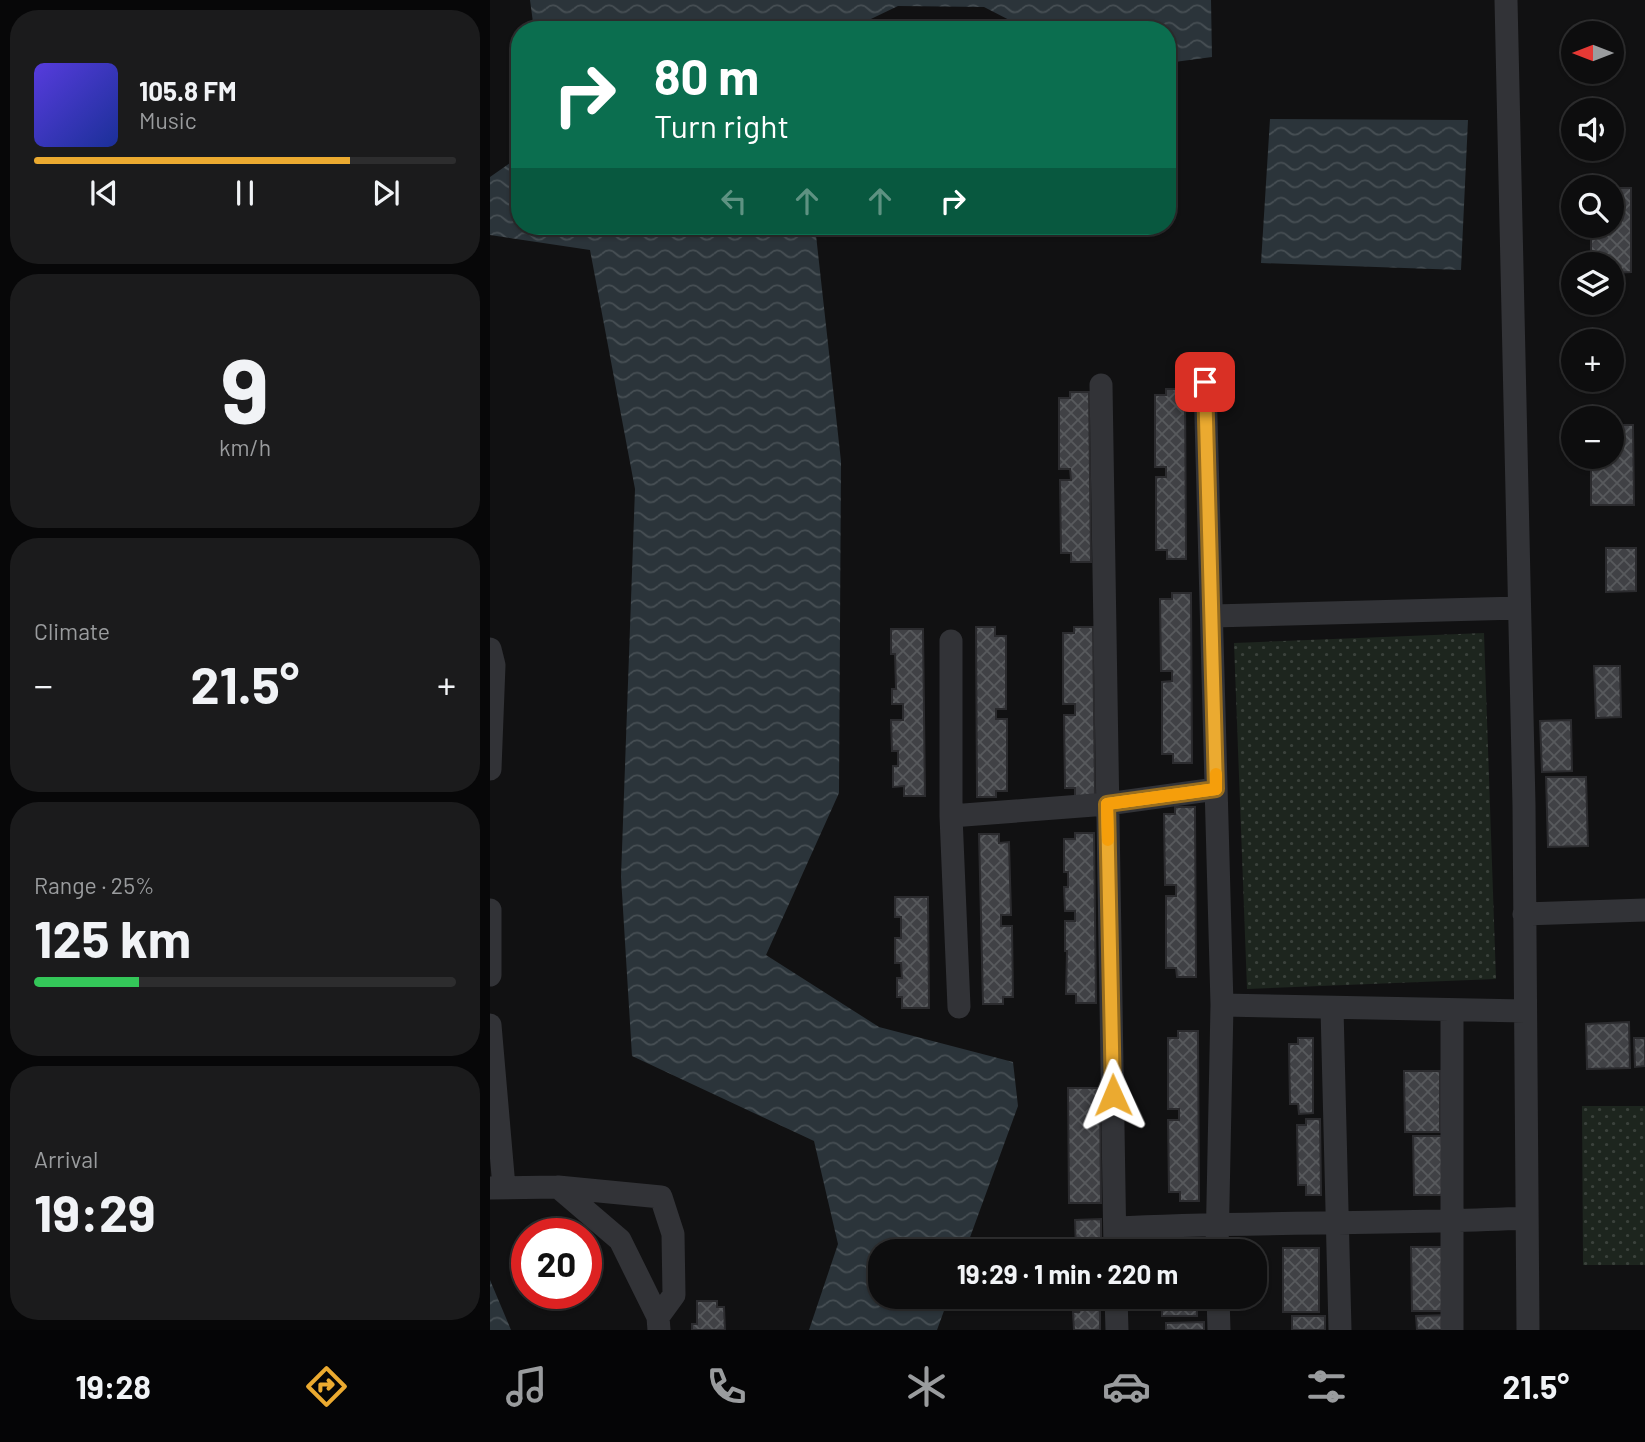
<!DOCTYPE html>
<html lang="en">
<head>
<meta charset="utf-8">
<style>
	body { margin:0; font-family:Barlow,sans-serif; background:#1b1b1c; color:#f1f3f6; height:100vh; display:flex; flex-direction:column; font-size:26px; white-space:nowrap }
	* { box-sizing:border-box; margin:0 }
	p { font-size:23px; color:#9a9c9e }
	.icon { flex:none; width:38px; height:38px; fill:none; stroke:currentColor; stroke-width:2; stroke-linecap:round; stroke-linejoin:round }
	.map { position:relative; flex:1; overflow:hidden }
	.panel { display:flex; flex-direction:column; gap:10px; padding:10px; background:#070708; width:490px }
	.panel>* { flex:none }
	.guide { position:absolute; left:21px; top:21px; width:665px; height:214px; border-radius:28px; box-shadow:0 2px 5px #0004,0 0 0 2px #2d2d2e; background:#0b6e4f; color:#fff; overflow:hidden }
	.needle { width:46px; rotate:270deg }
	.tools { position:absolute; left:1071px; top:21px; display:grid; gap:14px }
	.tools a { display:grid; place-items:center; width:63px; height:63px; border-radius:50%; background:#0d0d0e; box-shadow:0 2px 5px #0004,0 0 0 2px #2d2d2e; font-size:35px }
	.speed { position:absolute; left:21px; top:1218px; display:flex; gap:14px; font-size:35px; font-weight:700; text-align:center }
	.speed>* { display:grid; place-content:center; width:91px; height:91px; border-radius:50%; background:#0d0d0e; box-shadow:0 2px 5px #0004,0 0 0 2px #2d2d2e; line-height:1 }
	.speed .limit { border:10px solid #d22; background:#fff; color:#111 }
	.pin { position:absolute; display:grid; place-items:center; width:60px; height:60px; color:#fff; margin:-30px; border-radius:14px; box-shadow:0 4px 10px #0006 }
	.me { position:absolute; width:77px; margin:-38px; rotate:359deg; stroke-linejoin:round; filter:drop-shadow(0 0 5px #0008) }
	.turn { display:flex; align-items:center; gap:24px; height:147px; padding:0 28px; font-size:32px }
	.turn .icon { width:91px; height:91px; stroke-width:2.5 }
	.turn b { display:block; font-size:49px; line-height:60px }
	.lanes { display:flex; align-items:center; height:66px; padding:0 28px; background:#0003; justify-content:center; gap:35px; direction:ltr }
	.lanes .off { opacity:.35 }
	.big { font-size:52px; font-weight:700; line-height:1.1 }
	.panel .tile { flex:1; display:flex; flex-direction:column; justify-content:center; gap:10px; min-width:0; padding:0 24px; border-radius:28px; background:#1b1b1c }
	.panel .dial { align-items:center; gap:0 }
	.dial b { font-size:91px; line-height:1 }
	.song { display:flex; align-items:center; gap:21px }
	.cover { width:84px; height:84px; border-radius:10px; background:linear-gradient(135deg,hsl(250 70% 55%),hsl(230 70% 35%)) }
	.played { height:7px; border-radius:4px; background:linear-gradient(90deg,#ebaa30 75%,#2d2d2e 75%) }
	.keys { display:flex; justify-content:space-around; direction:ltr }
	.heat { display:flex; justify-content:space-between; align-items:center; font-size:38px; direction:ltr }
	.charge { height:10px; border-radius:5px; background:linear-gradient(90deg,#34c759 25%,#2d2d2e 0) }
	.trip { position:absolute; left:378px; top:1239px; width:399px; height:70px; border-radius:28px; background:#0d0d0e; box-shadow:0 2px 5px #0004,0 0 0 2px #2d2d2e; font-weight:700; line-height:70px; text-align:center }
	.tab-bar { display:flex; height:112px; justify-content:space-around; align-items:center; background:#050506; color:#9a9c9e }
	.tab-bar .icon { width:49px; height:49px }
	.tab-bar .selected { color:#ebaa30 }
	.tab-bar b { font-size:32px; color:#f1f3f6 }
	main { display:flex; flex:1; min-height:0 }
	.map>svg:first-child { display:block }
	.grass { fill:url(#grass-dots) }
	.water { fill:url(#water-waves) }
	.building { fill:url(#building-cross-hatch); stroke:#2b2b2e; stroke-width:2 }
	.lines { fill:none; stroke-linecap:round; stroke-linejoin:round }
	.minor { stroke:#323337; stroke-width:23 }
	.route-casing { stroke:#996e1f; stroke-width:18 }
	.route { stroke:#ebaa30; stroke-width:12 }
	.slow { stroke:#f59e0b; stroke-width:12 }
</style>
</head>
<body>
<main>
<section class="panel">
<div class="tile">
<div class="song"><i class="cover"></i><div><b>105.8 FM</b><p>Music</p></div></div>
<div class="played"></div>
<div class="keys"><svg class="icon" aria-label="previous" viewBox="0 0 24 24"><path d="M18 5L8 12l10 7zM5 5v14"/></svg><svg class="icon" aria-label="pause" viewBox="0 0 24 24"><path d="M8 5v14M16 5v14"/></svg><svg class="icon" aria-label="next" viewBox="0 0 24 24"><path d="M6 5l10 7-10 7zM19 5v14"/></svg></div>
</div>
<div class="tile dial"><b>9</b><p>km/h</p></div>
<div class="tile"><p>Climate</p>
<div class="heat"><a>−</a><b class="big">21.5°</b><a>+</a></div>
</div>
<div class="tile"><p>Range · 25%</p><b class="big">125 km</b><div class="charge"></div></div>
<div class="tile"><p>Arrival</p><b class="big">19:29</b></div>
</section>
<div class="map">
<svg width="1155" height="1330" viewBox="0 0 1155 1330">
	<defs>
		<pattern id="grass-dots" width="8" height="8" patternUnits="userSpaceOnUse" patternTransform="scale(1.75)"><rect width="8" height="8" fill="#1d251e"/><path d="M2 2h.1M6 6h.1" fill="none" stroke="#3b423c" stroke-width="1.8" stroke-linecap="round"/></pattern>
		<pattern id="water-waves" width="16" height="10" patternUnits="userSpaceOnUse" patternTransform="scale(1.75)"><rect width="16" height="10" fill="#2b343a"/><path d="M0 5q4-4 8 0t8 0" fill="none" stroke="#474f54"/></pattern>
		<pattern id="building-cross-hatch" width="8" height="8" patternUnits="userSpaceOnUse" patternTransform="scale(1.75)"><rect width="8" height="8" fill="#404145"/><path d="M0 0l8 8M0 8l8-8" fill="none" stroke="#585a5d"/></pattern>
	</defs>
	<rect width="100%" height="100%" fill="#111112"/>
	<path class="grass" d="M994,633l12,346 -249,10 -13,-346z
		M1092,1106h63v159h-62z"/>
	<path class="water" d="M40,0h681l1,57 -45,6v-33h-138l-45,-23 -86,-1 -50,24h-314z
		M780,119l198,1 -7,150 -200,-7z
		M30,156v70h295l26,235 -2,332 -73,162 113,72 134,35 5,44 -53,145h-85v46h69l-12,33h-128l29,-86 -24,-103 -182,-85 -11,-179 14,-388 -45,-239 -100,-15v-58z
		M0,1280l21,50h-21z"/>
	<path class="building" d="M1122,188h19v84l-19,1v-9h-21v-38h21z
		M676,389h19l1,170h-19v-9h-11v-73h10v-10h-11v-72h11z
		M580,392h19l2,170h-20v-9h-10l-1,-73h11l-1,-11h-11v-71h11z
		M1122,425h21l1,80h-43v-48h21z
		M1116,548h30v43l-30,1z
		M682,593h19l1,170h-19v-9h-11v-72l10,-1v-10h-11l-1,-72h12z
		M486,627h19v9h11v73h-10v10h11v72h-11v6h-19z
		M584,627h19l2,170h-20v-9h-10l-1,-73h11v-11h-12v-71h11z
		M401,629h32l2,167h-21v-10l-11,1v-21h5v-15h-6l-1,-31h12v-16h-11v-15h4l-1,-35h-4z
		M1104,666h26l1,51 -25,1z
		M1081,720l1,51 -30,1 -2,-51z
		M1056,777h40l2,69 -40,1z
		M685,807h20l1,170h-19l-1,-9h-10v-72h10v-11h-11l-1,-71h11z
		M585,833h19l2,170h-20v-9h-10l1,-43h-2v-30h10v-10h-10l-1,-24h4v-15h-4v-33h11z
		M489,834h20v9l10,-1 2,73h-10v11h11l1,71h-10v7h-20z
		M405,897h33l1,111h-27v-11h-5v-19h5l-1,-15h-6v-25h6v-21h-6z
		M1139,1022l1,46 -43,1 -1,-45z
		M688,1031h20l1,170h-19v-9h-11l-1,-72h11v-11h-11v-71h10z
		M808,1038h15v75l-14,1 -1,-10h-8l-1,-60h9z
		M1144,1038h11v28l-10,1z
		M914,1071h36v61h-35z
		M578,1088h32l1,115h-32z
		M816,1119h14l1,76h-15v-10h-8l-1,-60h9z
		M923,1136h35v59h-34z
		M611,1219v32h-25l-1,-31z
		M921,1247h34v64h-33z
		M793,1248h36v64h-36z
		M589,1297h21v33h-26l-1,-18h6z
		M672,1297h35v19h-35z
		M207,1301h20v6h7l1,23h-33v-6h5z
		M960,1315l1,15h-34l-1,-14z
		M802,1316h33v14h-33z
		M714,1322v8h-38v-7z"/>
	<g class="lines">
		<path class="minor" d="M1016,0l18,805 4,525
			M715,382l17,623 -5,246
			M611,385l14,866
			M722,616l307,-8
			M461,641v175l8,191
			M0,649l4,16 -4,104
			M461,816l156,-12 109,-15
			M0,910v65
			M1034,914l121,-4
			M732,1005l303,6
			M842,1008l8,322
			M962,1010v320
			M0,1025l14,162
			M68,1187l62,53 38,77 1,13
			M0,1188l68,-1 103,10 12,37 1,61 -16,22
			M625,1228c137,-7 275,-3 412,-10
			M626,1297l1,33
			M728,1297l1,33"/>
	</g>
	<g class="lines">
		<defs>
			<path id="route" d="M623,1095l-6,-291 109,-15 -11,-407"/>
		</defs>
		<use href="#route" class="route-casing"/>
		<use href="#route" class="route"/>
		<path class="slow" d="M618,840l-1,-36 109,-15v-15"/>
	</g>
</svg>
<div class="tools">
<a><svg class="needle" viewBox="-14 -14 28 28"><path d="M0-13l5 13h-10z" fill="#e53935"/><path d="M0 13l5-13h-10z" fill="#9a9c9e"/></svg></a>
<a><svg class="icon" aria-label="sound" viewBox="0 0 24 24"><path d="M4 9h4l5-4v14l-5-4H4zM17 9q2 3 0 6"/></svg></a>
<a><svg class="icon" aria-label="search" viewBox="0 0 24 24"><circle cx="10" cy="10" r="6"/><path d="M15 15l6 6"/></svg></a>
<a><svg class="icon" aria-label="layers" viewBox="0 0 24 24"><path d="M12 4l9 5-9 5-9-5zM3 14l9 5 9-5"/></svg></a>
<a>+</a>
<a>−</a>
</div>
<div class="speed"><div class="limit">20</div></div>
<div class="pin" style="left:715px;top:382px;background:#d93025"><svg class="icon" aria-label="arrive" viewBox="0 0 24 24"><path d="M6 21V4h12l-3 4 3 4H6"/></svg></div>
<svg class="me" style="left:623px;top:1095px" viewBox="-20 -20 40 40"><path d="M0-17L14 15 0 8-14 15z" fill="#ebaa30" stroke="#fff" stroke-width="4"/></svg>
<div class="trip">19:29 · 1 min · 220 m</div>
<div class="guide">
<div class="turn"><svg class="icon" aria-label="right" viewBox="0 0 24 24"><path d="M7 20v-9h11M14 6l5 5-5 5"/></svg><div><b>80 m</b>Turn right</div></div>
<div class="lanes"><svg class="icon off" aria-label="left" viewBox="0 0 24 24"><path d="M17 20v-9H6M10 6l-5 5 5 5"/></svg><svg class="icon off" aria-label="ahead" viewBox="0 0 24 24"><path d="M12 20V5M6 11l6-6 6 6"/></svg><svg class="icon off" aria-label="ahead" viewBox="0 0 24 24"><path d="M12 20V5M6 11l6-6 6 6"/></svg><svg class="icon" aria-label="right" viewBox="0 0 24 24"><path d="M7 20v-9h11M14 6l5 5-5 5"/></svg></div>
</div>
</div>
</main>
<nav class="tab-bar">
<b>19:28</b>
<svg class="icon selected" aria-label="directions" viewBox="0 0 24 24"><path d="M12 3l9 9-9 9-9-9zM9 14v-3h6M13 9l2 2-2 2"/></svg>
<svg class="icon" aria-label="music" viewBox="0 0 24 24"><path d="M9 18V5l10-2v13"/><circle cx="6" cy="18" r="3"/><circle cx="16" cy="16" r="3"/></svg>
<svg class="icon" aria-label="phone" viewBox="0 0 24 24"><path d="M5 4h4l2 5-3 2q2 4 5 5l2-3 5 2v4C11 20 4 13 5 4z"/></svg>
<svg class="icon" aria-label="climate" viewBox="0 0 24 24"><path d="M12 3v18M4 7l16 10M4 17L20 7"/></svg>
<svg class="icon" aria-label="car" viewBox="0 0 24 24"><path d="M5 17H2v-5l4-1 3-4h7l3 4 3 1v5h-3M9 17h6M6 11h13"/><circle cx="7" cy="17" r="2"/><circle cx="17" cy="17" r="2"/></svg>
<svg class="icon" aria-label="filters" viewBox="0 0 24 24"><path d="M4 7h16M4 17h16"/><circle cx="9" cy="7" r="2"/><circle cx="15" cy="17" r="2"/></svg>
<b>21.5°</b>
</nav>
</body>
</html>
